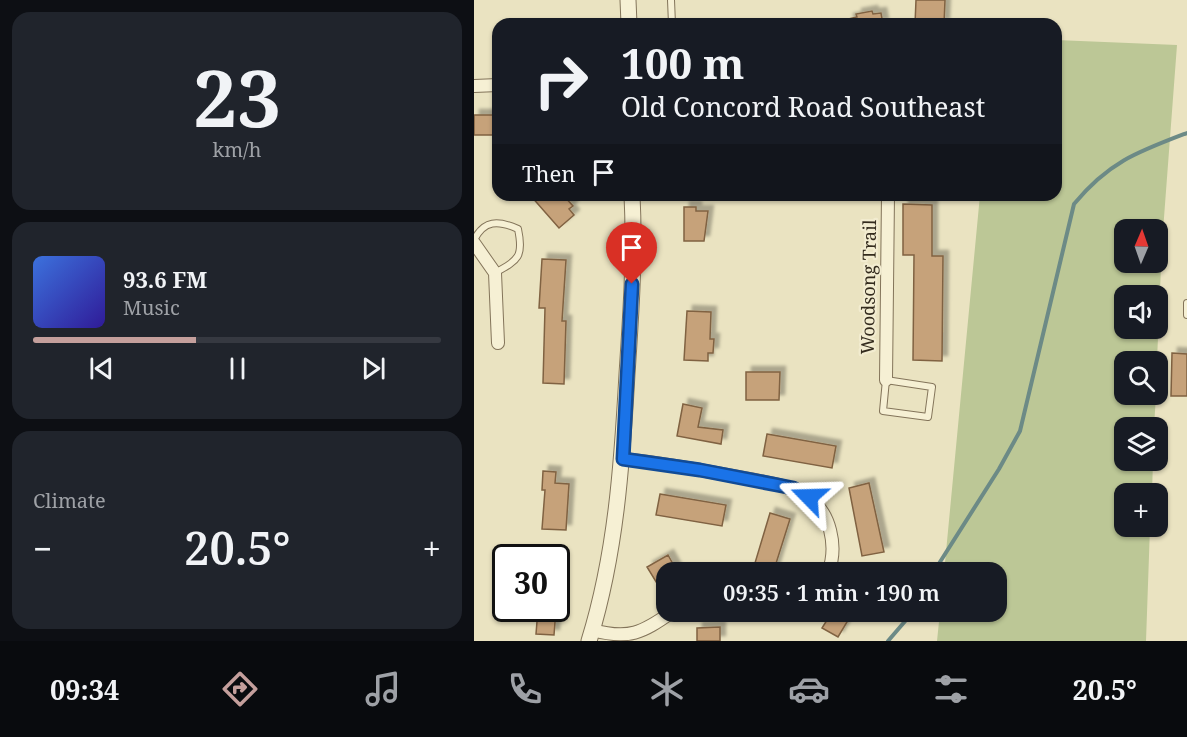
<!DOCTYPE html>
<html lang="en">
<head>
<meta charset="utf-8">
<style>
	body { margin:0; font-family:"Noto Serif",serif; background:#20242c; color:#f1f3f6; height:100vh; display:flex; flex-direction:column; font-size:22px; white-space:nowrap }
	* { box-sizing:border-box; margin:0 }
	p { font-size:20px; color:#9ea1a6 }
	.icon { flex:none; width:33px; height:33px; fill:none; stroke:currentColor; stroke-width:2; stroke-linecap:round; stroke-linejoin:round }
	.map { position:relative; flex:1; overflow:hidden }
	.drawer { display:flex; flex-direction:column; gap:12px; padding:12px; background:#0d0f14; width:474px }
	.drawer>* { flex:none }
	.top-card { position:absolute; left:18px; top:18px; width:570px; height:183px; border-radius:18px; box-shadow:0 2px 4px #0004; background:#171b24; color:#f1f3f6; overflow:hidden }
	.needle { width:39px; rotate:2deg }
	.controls { position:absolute; left:640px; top:219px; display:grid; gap:12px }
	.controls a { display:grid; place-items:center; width:54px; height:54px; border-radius:12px; background:#171b24; box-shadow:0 2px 4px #0004; font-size:30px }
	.speed { position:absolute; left:18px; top:544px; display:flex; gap:12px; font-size:30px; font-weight:700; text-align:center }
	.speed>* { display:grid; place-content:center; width:78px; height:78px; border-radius:50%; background:#171b24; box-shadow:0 2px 4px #0004; line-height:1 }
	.speed .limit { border:3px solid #111; border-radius:9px; background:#fff; color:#111 }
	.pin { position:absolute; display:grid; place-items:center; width:51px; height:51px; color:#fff; margin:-62px -26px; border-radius:50% 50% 50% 0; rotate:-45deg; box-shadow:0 0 6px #0007 }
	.pin .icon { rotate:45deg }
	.me { position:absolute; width:66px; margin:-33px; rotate:292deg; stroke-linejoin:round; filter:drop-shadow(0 0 4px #0008) }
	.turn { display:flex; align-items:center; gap:21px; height:126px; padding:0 30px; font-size:27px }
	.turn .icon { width:78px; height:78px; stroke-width:2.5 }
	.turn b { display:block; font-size:42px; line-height:51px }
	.then { display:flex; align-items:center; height:57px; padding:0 30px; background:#0003; gap:12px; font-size:22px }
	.big { font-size:45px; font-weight:600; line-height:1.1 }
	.drawer .widget { flex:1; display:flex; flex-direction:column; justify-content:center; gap:9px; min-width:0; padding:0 21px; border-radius:18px; background:#20242c }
	.drawer .dial { align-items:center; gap:0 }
	.dial b { font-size:78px; line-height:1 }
	.song { display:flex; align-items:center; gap:18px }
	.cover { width:72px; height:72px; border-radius:9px; background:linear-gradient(135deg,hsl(220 70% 55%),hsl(250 70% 35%)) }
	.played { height:6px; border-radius:3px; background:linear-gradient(90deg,#c49f9c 40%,#363941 40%) }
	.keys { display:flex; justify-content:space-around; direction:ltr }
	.heat { display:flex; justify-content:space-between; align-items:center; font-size:33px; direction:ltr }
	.trip { position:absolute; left:182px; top:562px; width:351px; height:60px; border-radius:18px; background:#171b24; box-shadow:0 2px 4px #0004; font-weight:600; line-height:60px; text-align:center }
	.dock { display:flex; height:96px; justify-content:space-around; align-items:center; background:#090b0e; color:#9ea1a6 }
	.dock .icon { width:42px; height:42px }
	.dock .selected { color:#c49f9c }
	.dock b { font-size:27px; color:#f1f3f6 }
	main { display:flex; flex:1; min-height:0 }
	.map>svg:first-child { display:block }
	.green { fill:#bcc796; fill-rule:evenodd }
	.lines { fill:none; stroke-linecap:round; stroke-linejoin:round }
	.stream { stroke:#6c8a86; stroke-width:4 }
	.building { fill:#c6a27a; stroke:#806242; stroke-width:1.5; filter:url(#shadow) }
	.service-casing { stroke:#83745a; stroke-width:8 }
	.minor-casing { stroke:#83745a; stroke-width:14 }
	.tertiary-casing { stroke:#83745a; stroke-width:17 }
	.service { stroke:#f6f0d4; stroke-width:6 }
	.minor { stroke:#f6f0d4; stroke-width:12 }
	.tertiary { stroke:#f6f0d4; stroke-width:15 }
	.route-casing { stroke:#114b97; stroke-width:15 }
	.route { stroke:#1a73e8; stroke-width:10 }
	.labels { text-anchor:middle; stroke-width:4.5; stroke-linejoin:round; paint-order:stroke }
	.street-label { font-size:18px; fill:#332b1d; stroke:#f2ecd0 }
</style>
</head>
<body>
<main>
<section class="drawer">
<div class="widget dial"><b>23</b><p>km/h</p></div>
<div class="widget">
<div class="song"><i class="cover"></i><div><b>93.6 FM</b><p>Music</p></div></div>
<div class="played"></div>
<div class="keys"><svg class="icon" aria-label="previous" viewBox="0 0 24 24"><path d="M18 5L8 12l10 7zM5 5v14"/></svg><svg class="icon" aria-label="pause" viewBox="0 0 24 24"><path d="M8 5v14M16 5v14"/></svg><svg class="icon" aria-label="next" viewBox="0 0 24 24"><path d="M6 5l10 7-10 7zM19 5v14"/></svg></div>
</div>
<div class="widget"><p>Climate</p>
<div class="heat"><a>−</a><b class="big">20.5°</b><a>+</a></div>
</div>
</section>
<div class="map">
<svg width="713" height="641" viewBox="0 0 713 641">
	<defs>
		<filter id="shadow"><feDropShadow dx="5.5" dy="-5.5" stdDeviation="1.5" flood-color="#0004"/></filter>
	</defs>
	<rect width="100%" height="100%" fill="#eae3c1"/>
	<path class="green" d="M582,40l121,5 -15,199 -5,117 -32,1v32l31,1 -2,32 -29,1v32l28,1 -1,32 -27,1v32l25,1 -4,114h-209l3,-29h56v-39h-52l36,-378h76zM651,230h33v32h-33zM651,296h33v32h-33z"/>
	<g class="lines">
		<path class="stream" d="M459,573l66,-104 21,-38 54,-227c35,-42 63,-52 113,-71
			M414,641l25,-29"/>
	</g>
	<path class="building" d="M442,0h29l-1,24h-29z
		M398,11l1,3 8,-1 2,11h-34l-1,-5 9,-2 -1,-3z
		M0,115h24v20h-24z
		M56,195h33l10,11 -4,3 5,6 -15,13z
		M429,204l29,1v51h11l-1,105 -29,-1 1,-105h-11z
		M210,207h12v4h12l-4,30h-20z
		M68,259l24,1 -4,61h4l-2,63 -21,-1 2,-75h-6z
		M213,311l24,1 -1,27h4l-1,14h-5v8l-24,-1z
		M698,353l15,1v42h-16z
		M272,372h34l-1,28h-33z
		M209,404l19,4 -4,19 25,3 -2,14 -44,-8z
		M293,434l69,12 -4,22 -69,-12z
		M69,471l13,1 -1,11 14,1 -3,46 -24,-1 3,-39h-3z
		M395,483l15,69 -22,4 -13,-68z
		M186,494l66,11 -4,21 -66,-11z
		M296,513l20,6 -17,54h-21z
		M194,555l10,18h-12v7l-8,5 -11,-18z
		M64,609h18l-2,26 -18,-1z
		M358,612h21l-15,25 -16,-9z
		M246,627v14h-23v-13z"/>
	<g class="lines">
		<defs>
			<path id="service" d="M197,0l1,24
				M0,240c10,-20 24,-20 44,-11 6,28 0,31 -23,44
				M713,303v12
				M412,380l46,7 -4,30 -45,-6z"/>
			<path id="minor" d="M0,86l24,-1
				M0,243l21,30 3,70
				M412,380l2,-185
				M149,459c42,4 84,12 126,20 20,4 40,6 57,17 25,15 32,51 22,77
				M118,630c37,10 50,3 80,-18"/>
			<path id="tertiary" d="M154,0l1,24
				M115,641c27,-87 33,-177 38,-267 4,-60 8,-120 5,-179"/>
		</defs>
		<use href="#service" class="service-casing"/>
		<use href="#minor" class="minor-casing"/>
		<use href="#tertiary" class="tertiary-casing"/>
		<use href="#service" class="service"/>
		<use href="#minor" class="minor"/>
		<use href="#tertiary" class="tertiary"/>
	</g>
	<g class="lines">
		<defs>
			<path id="route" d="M158,284l-9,175 77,11 93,18 16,9"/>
		</defs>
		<use href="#route" class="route-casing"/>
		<use href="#route" class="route"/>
	</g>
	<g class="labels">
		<g class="street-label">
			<text transform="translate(395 287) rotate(-89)" y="6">Woodsong Trail</text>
		</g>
	</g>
</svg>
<div class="controls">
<a><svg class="needle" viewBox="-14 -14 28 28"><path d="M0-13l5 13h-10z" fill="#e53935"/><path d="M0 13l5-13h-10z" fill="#9ea1a6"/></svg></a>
<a><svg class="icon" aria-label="sound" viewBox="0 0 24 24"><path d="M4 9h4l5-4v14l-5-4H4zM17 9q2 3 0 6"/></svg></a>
<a><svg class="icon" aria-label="search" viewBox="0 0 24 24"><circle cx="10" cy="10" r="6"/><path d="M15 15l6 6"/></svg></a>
<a><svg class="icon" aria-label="layers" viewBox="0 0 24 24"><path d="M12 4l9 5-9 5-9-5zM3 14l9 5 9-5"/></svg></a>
<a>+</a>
</div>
<div class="speed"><div class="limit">30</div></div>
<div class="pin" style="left:158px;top:284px;background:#d93025"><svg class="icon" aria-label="arrive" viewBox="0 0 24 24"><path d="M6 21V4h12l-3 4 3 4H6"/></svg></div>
<svg class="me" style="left:335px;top:497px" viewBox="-20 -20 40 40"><path d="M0-17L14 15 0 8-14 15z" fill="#1a73e8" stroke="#fff" stroke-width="4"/></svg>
<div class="trip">09:35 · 1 min · 190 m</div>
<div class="top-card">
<div class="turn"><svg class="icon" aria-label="right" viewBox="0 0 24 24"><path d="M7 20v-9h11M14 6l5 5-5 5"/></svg><div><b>100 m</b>Old Concord Road Southeast</div></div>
<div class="then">Then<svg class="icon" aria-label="arrive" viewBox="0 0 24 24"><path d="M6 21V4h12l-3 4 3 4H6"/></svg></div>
</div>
</div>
</main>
<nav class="dock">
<b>09:34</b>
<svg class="icon selected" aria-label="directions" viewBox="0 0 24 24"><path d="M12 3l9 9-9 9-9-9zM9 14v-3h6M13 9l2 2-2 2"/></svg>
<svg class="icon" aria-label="music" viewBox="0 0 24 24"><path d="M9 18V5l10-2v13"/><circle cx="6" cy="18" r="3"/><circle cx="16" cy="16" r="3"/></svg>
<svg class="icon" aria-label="phone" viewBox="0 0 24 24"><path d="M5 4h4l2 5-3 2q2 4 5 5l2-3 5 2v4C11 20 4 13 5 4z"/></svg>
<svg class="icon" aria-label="climate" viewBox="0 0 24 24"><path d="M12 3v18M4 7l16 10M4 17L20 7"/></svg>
<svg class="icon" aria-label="car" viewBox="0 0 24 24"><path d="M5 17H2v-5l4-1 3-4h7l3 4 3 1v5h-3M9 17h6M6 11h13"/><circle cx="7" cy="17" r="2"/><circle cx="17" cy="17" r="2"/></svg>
<svg class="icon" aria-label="filters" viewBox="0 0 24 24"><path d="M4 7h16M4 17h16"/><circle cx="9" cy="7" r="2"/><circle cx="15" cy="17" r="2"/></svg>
<b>20.5°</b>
</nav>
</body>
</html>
